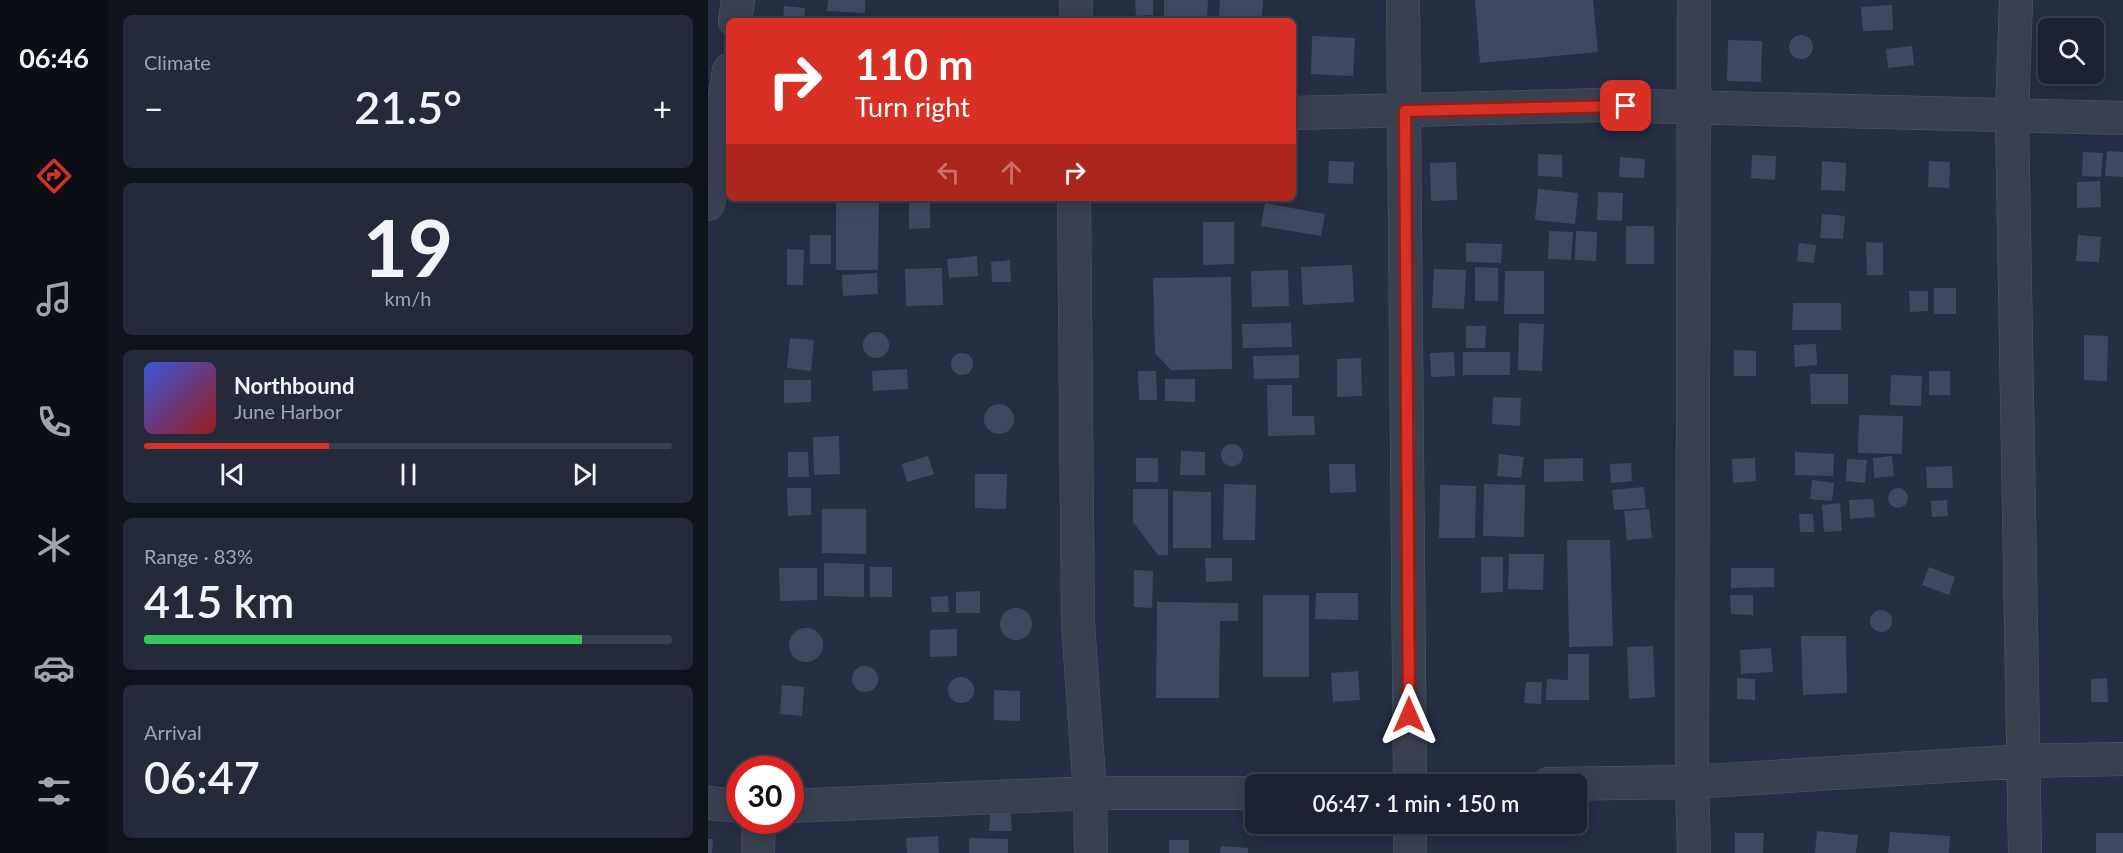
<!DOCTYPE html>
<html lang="en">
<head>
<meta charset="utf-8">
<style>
	body { margin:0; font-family:Lato,sans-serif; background:#252a3a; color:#f1f3f6; height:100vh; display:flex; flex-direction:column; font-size:22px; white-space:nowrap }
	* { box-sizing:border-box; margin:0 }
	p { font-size:20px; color:#a0a4ac }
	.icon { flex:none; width:33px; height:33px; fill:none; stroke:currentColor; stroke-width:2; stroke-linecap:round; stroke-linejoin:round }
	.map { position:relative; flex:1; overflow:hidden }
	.side { display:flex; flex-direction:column; gap:15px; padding:15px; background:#0f131c; width:600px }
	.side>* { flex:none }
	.top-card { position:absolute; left:18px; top:18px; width:570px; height:183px; border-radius:9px; box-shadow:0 3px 15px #0003,0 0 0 2px #3a3f4d; background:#d93025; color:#fff; overflow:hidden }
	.tools { position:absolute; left:1330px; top:18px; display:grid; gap:12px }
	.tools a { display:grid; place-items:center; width:66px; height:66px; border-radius:9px; background:#1c2232; box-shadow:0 3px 15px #0003,0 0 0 2px #3a3f4d; font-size:30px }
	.speed { position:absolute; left:18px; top:756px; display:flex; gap:12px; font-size:30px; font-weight:700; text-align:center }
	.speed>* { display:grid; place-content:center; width:78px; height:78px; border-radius:50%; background:#1c2232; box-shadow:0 3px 15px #0003,0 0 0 2px #3a3f4d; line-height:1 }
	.speed .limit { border:9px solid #d22; background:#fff; color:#111 }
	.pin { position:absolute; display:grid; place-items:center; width:51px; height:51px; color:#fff; margin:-26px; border-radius:12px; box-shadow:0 3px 9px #0006 }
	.me { position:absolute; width:66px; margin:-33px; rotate:0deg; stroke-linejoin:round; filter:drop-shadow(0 0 4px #0008) }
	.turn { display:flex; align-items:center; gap:21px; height:126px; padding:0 30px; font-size:27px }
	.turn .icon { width:78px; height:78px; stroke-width:2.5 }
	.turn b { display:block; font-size:42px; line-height:51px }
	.lanes { display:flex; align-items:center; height:57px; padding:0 30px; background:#0003; justify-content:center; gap:30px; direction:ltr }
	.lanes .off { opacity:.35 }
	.big { font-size:45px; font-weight:600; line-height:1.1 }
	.side .card { flex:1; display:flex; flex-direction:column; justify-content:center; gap:9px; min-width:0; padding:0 21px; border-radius:9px; background:#252a3a }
	.side .dial { align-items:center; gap:0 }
	.dial b { font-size:78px; line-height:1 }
	.song { display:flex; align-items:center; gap:18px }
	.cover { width:72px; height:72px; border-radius:9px; background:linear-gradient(135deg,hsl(230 70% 55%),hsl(0 70% 35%)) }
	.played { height:6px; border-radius:3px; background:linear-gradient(90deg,#d93025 35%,#3a3f4d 35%) }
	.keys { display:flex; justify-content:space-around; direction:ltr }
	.heat { display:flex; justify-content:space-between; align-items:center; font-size:33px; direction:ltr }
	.charge { height:9px; border-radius:4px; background:linear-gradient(90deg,#34c759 83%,#3a3f4d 0) }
	.trip { position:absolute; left:537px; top:774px; width:342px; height:60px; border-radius:9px; background:#1c2232; box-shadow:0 3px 15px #0003,0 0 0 2px #3a3f4d; font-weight:600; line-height:60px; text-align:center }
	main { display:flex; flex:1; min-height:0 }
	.dock { display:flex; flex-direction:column; width:108px; justify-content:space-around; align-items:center; background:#0b0e14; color:#a0a4ac }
	.dock .icon { width:42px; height:42px }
	.dock .current { color:#d93025 }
	.dock b { font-size:27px; color:#f1f3f6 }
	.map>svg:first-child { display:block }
	.building { fill:#3e4960 }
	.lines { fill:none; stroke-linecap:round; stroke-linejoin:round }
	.minor-casing { stroke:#515969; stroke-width:34 }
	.minor { stroke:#394151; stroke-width:33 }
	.route-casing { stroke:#8d1f18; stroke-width:15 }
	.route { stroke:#d93025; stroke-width:10 }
</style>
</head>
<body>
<main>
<nav class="dock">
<b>06:46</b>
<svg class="icon current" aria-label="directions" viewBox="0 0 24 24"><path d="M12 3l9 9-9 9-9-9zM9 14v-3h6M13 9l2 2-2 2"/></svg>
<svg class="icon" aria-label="music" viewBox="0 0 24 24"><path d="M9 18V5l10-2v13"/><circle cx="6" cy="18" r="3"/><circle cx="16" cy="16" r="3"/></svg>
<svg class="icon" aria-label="phone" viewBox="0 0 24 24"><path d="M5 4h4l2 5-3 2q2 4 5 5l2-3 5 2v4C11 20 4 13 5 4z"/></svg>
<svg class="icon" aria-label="climate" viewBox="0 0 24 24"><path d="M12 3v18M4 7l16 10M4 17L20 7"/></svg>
<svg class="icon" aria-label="car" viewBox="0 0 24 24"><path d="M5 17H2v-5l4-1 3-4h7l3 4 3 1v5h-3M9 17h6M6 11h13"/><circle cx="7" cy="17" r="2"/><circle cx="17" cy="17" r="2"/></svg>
<svg class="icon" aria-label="filters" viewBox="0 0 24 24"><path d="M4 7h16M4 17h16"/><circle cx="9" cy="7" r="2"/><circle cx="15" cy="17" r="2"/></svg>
</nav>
<section class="side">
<div class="card"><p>Climate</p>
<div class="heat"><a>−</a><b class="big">21.5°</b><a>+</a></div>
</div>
<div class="card dial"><b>19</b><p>km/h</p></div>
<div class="card">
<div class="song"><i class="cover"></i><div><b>Northbound</b><p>June Harbor</p></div></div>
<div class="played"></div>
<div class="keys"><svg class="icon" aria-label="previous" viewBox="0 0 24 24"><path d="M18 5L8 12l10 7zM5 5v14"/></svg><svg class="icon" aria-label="pause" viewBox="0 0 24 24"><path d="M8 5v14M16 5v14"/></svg><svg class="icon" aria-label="next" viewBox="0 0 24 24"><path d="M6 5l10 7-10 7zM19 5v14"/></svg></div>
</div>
<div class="card"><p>Range · 83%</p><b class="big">415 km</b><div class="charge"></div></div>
<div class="card"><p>Arrival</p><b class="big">06:47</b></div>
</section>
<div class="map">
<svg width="1415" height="853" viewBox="0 0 1415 853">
	<rect width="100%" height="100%" fill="#252e42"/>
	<path class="building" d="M120,0h37v13l-38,-2z
		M427,0h18v15l-17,1z
		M456,0h44l-1,21h-43z
		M512,0h43l-1,19 -43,-2z
		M767,0h118l5,52 -118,11z
		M1184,5l1,25 -30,1 -2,-24z
		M76,6l21,2 -1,13h-21z
		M165,18h25v3h-25z
		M1386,30h4l1,17 -5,1z
		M1081 47a12 12 0 1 1 24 0a12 12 0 1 1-24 0Z
		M604,36l43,2 -2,38 -42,-2z
		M1020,40l34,1 -1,41 -34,-1z
		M1204,46l2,19 -26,3 -2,-19z
		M1399,151l16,1v25l-18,-1z
		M1375,152l20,1 -2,24 -19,-1z
		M830,154l24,1v22l-24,-1z
		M1044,155l24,1 -1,24 -24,-2z
		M912,157l25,2 -1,19 -25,-1z
		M621,161l25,1 -1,22 -25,-1z
		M1114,161l24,2 -1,28 -24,-1z
		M1221,161l21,1 -1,26 -21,-1z
		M748,162l1,38 -26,1 -1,-38z
		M1392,181l1,26 -24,1v-26z
		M830,189l40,4 -3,31 -40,-4z
		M890,192l25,1 -1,28 -25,-1z
		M128,198h43l-1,72h-42z
		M201,198h21v30l-21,1z
		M557,203l60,11 -4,22 -60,-10z
		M1114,214l23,2 -2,23 -23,-1z
		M495,222h31v42l-31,1z
		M918,226h28v38h-28z
		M841,231l24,1 -2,28 -23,-1z
		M868,231l21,1 -1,29 -21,-1z
		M102,235h21v29h-21z
		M1370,235l23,2 -2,25 -23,-1z
		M1158,242l17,1v32h-16z
		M758,243l36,1 -1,19 -35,-1z
		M1091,243l17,2 -2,18 -17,-2z
		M79,249l17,1 -1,35h-16z
		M269,256l1,20 -29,2 -2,-19z
		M302,260l1,22h-19l-1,-20z
		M644,265l2,37 -51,3 -2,-38z
		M767,267l23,1v33h-23z
		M234,268l1,37 -37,1 -1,-37z
		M726,269l32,1 -2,39 -32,-1z
		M580,270l1,36 -37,1 -1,-36z
		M797,271h39v43h-40z
		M169,273l1,21 -35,2 -1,-21z
		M523,277l1,92 -61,1 -16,-17 -2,-75z
		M1226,288h22v26h-22z
		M1201,291h19v20l-18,1z
		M1085,303h48v27h-49z
		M583,323l1,24 -49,1 -1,-24z
		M811,323l25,1 -2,47 -24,-1z
		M758,326h20l-1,22h-19z
		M155 345a13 13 0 1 1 26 0a13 13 0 1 1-26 0Z
		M1376,335l24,1 -1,45 -23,-1z
		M82,338l24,2 -3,31 -24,-3z
		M1108,344l1,21 -22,2 -1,-22z
		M1026,350l22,1v25h-22z
		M746,352l1,24 -24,1 -1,-24z
		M755,352h47v23h-47z
		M243 364a11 11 0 1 1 22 0a11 11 0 1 1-22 0Z
		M591,355v23l-45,1 -1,-23z
		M653,358l1,38 -25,1v-38z
		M199,369l1,20 -35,2 -1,-20z
		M430,371h18l1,29h-18z
		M1221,371h21v24h-21z
		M1102,374h38v30h-37z
		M1183,375l31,1 -1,30 -31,-1z
		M457,379h30v23l-30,-1z
		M76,380h27v22l-27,1z
		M559,385h25v31h22l1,19 -47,1z
		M785,397l28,1 -1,28 -28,-2z
		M276 419a15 15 0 1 1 30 0a15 15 0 1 1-30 0Z
		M1151,415l44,1 -1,38 -44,-1z
		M131,436l1,38 -26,1 -1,-38z
		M513 455a11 11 0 1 1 22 0a11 11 0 1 1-22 0Z
		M473,451l24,1v23h-25z
		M80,452h20l1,25h-21z
		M1087,452l39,2 -1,22 -38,-1z
		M791,454l25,3 -3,21 -24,-2z
		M220,456l6,18 -27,8 -5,-18z
		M1184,456l2,20 -20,2 -1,-20z
		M428,458h22v24h-22z
		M875,458v23l-39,1v-23z
		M1047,458l1,23 -23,2 -1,-24z
		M1139,459l20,1 -2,23 -19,-2z
		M923,463l1,18 -21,2 -1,-19z
		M621,464h26l1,28 -26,1z
		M1244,466l1,22h-26l-1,-21z
		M267,474h32l-1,35 -31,-1z
		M1104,480l22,3 -2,18 -22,-2z
		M516,484l32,1 -1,55h-32z
		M776,484l41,1 -1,52 -41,-1z
		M732,485l36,1 -1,52h-36z
		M936,487l2,21 -32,2 -2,-20z
		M79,488h24v27l-23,1z
		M1180 498a10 10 0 1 1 20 0a10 10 0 1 1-20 0Z
		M425,489h35v66h-10l-25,-33z
		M465,491l38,1v56h-38z
		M1165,499l2,18 -25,2 -1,-19z
		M1239,500l1,16 -16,1 -1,-16z
		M1132,503l2,28 -18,1 -2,-27z
		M114,509h44v45l-44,-1z
		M941,509l3,29 -25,2 -3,-29z
		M1091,514h14l1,18h-14z
		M859,540h43l3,106 -44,1z
		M801,554h35l-1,36 -35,-1z
		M773,557h22v35l-22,1z
		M497,558h27v23l-26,1z
		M116,563l40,1v33l-40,-1z
		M162,567h22v30h-22z
		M1221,567l26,10 -6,18 -27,-10z
		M71,568h38v32l-37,1z
		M1023,568h43v19l-43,1z
		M426,570l19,1 -1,37 -18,-1z
		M272,591v22h-24v-21z
		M608,593h42v27l-43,-1z
		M555,595h46v82h-46z
		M1022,595h23v20l-22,-1z
		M240,596l1,16h-17l-1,-15z
		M449,602l81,1v18h-18l-1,77h-63z
		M292 624a16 16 0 1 1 32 0a16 16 0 1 1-32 0Z
		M1162 621a11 11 0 1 1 22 0a11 11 0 1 1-22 0Z
		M81 645a17 17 0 1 1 34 0a17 17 0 1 1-34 0Z
		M249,629v27l-27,1v-27z
		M1093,636h45l1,57 -44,2z
		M945,646l2,51 -26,2 -2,-52z
		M1063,648l2,24 -32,2 -1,-24z
		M860,654h21v46h-43l1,-21 21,1z
		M144 679a13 13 0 1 1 26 0a13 13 0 1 1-26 0Z
		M650,671l2,29 -27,2 -2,-29z
		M240 690a13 13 0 1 1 26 0a13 13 0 1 1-26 0Z
		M1029,678l18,1v21l-18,-1z
		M1399,678l1,24h-17v-23z
		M818,682h16l-1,22 -17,-1z
		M74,685l22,2 -2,29 -22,-2z
		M286,690l26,1v30l-26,-1z
		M282,814h21l1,17h-23z
		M1109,831l41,4 -2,18h-41z
		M1182,832l60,4 -1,17h-61z
		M1027,833h29l-1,20h-28z
		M1388,833h27v20h-27z
		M230,836l1,17h-32l-1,-15z
		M261,838l39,1v14h-39z
		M0,839h5l-1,14h-4z
		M461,840h20v13h-20z
		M513,846l27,2v5h-28z"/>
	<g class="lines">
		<defs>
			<path id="minor" d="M695,0l7,784
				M1308,0l-4,116 13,737
				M27,21l3,-21
				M368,21v-21
				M585,113l310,-8 520,13
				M366,198l4,426 12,169 1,60
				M0,204l21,-134
				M840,784l144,-2 332,-21 99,-2
				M0,803l32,3
				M82,806l300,-13h166
				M702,824v29
				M50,853l1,-33
				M986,853l-2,-71 2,-782"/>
		</defs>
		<use href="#minor" class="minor-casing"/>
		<use href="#minor" class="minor"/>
	</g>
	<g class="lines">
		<defs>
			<path id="route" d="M701,715l-4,-604 221,-5"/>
		</defs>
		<use href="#route" class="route-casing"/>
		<use href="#route" class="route"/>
	</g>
</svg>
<div class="tools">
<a><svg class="icon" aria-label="search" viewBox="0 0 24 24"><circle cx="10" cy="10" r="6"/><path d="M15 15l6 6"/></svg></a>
</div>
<div class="speed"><div class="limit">30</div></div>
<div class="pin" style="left:918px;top:106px;background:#d93025"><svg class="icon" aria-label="arrive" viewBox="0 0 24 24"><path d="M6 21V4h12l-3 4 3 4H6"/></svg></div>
<svg class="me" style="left:701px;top:715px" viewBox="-20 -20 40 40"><path d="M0-17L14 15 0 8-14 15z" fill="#d93025" stroke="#fff" stroke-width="4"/></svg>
<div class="trip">06:47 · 1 min · 150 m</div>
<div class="top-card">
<div class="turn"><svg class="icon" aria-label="right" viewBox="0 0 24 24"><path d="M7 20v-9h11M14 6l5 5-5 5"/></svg><div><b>110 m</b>Turn right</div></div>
<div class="lanes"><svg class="icon off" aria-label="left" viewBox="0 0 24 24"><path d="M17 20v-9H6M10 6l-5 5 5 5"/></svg><svg class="icon off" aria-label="ahead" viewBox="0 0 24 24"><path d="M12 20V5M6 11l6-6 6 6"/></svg><svg class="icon" aria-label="right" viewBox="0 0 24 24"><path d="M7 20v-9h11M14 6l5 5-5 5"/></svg></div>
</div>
</div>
</main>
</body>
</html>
